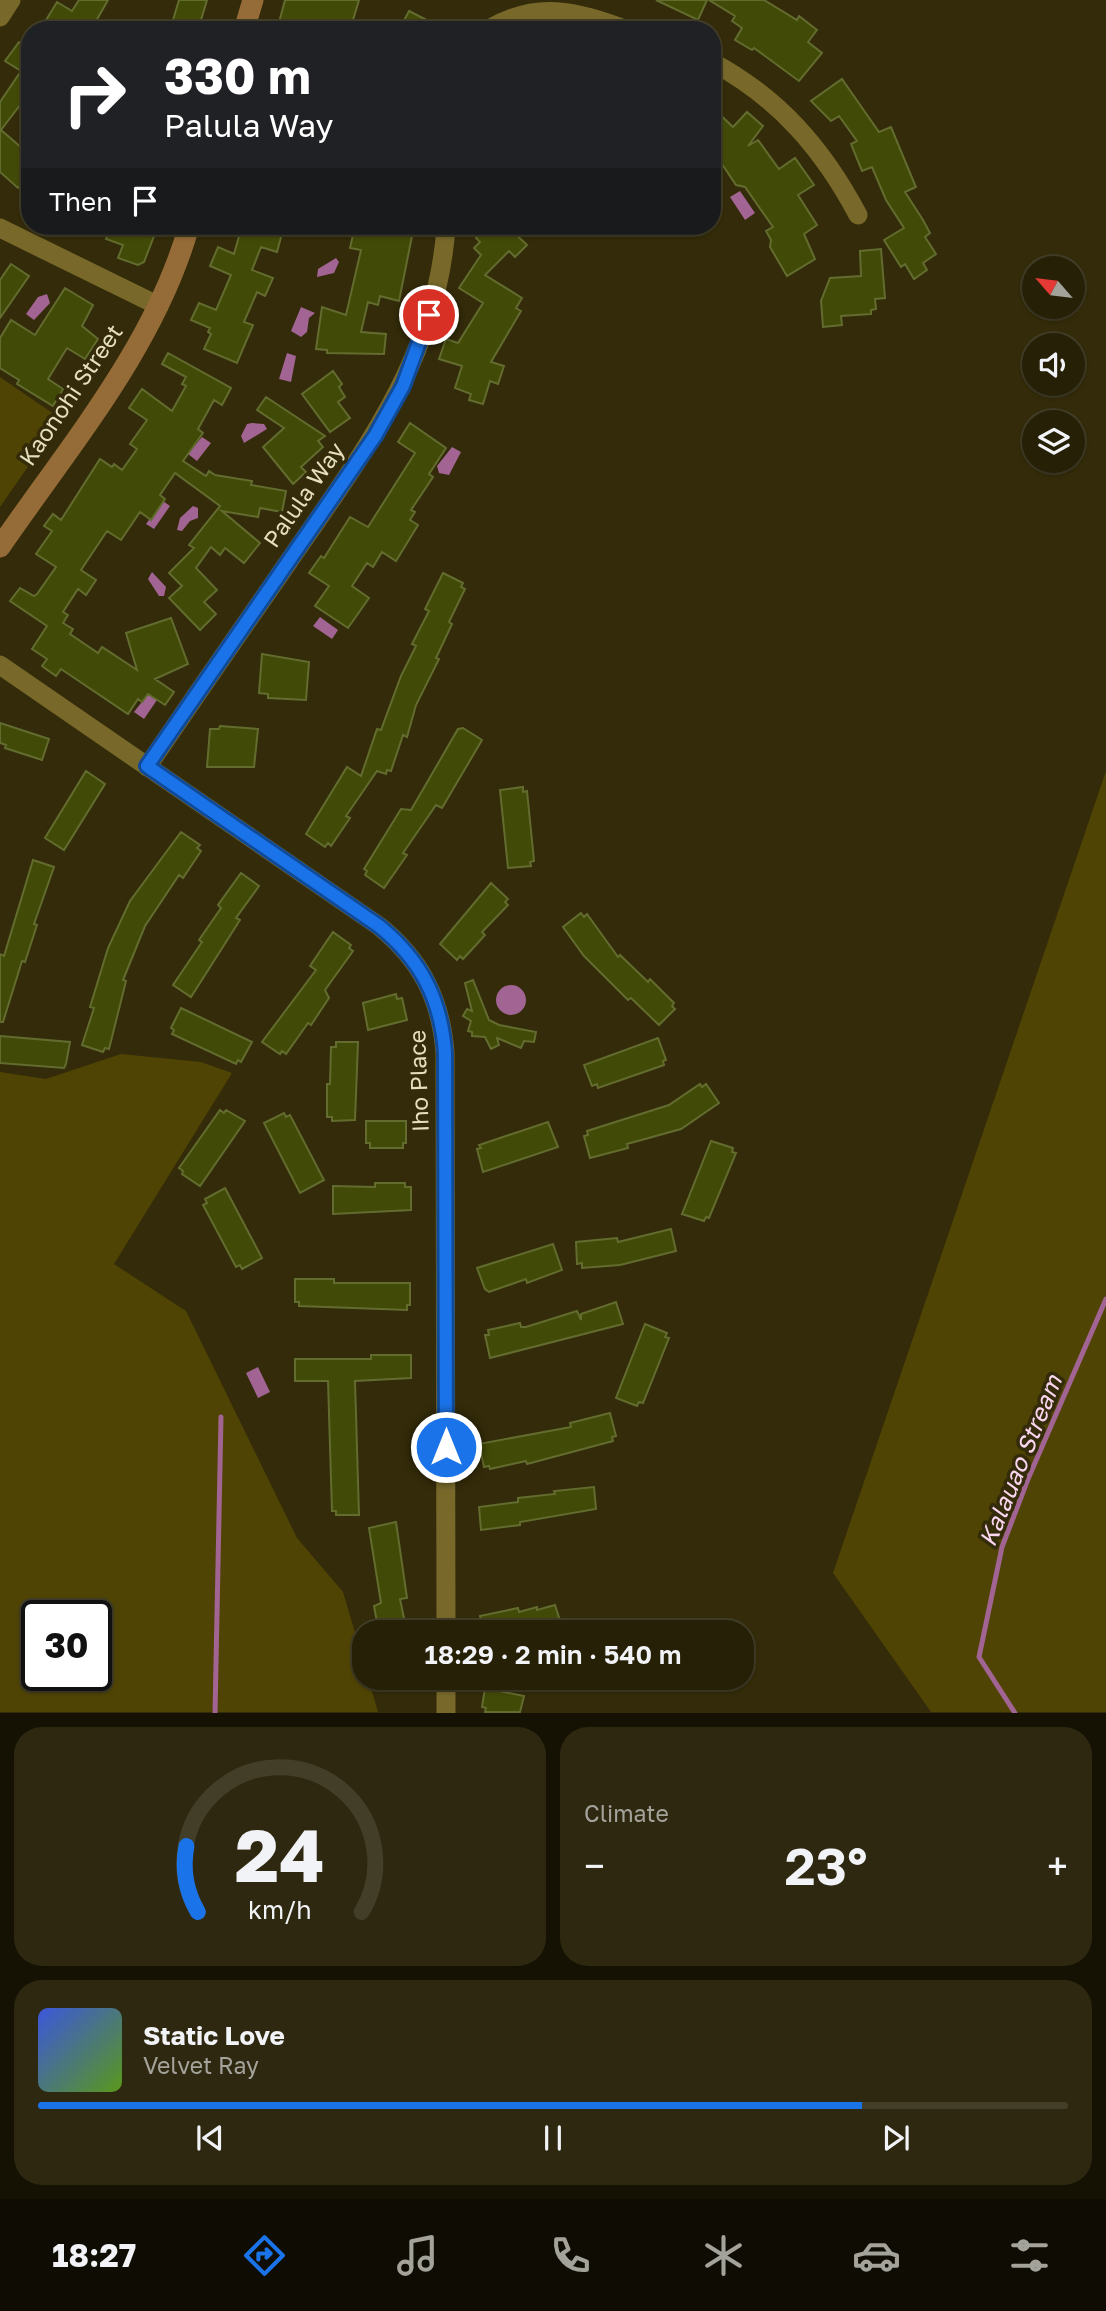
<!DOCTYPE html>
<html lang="en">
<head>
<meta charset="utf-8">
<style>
	body { margin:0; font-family:"Golos Text",sans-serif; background:#2e2811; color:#f1f3f6; height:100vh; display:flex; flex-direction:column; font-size:26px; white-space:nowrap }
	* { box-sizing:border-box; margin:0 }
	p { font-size:23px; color:#a4a39b }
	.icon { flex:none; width:38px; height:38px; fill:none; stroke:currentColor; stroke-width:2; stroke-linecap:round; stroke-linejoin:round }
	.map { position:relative; height:1713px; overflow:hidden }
	.side { display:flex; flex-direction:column; gap:14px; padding:14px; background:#151204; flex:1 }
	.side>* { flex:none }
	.guide { position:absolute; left:21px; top:21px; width:700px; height:214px; border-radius:28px; box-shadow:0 2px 5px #0004,0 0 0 2px #423e28; background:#202124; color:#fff; overflow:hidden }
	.needle { width:46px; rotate:298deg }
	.controls { position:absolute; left:1022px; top:256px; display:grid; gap:14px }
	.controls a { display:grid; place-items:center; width:63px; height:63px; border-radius:50%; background:#262007; box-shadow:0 2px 5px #0004,0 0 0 2px #423e28; font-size:35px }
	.speed { position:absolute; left:21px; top:1600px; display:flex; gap:14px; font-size:35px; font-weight:700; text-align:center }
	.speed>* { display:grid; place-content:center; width:91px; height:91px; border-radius:50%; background:#262007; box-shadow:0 2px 5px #0004,0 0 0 2px #423e28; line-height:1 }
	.speed .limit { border:4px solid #111; border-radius:10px; background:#fff; color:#111 }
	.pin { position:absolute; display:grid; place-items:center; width:60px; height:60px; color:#fff; margin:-30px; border:4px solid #fff; border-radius:50%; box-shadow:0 2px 7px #0007 }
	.me { position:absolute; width:77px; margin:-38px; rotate:0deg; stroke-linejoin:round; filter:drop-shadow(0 0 5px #0008) }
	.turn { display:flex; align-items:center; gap:24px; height:147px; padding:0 28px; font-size:32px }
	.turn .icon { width:91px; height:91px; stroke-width:2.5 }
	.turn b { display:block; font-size:49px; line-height:60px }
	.then { display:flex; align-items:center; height:66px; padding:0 28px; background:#0003; gap:14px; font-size:26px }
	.big { font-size:52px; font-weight:600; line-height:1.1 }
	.side .card { flex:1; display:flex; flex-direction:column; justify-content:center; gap:10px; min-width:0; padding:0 24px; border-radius:28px; background:#2e2811 }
	.side .dial { align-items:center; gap:0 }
	.dial svg { height:182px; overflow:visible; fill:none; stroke:#423e28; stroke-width:7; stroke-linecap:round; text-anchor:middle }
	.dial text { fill:#f1f3f6; stroke:none }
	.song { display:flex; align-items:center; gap:21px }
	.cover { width:84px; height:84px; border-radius:10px; background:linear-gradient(135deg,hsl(230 70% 55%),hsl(90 70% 35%)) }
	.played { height:7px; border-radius:4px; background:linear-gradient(90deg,#1a73e8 80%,#423e28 80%) }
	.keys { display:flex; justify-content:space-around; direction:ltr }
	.heat { display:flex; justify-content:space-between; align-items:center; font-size:38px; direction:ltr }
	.side .tiles { flex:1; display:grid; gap:14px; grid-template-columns:1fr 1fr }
	.card:last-child { grid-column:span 2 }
	.trip { position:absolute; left:352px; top:1620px; width:402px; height:70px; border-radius:28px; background:#262007; box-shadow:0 2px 5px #0004,0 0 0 2px #423e28; font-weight:600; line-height:70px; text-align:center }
	.menu { display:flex; height:112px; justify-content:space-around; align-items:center; background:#0f0d03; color:#a4a39b }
	.menu .icon { width:49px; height:49px }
	.menu .active { color:#1a73e8 }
	.menu b { font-size:32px; color:#f1f3f6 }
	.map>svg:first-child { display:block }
	.green { fill:#504405; fill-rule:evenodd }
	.water { fill:#a26493 }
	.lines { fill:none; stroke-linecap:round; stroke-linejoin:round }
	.stream { stroke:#a26493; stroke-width:5 }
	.building { fill:#424a07; stroke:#636c2f; stroke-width:2 }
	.street { stroke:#78692a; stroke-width:19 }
	.secondary { stroke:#956c38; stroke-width:21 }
	.route-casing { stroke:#114b97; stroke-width:18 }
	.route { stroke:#1a73e8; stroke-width:12 }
	.labels { text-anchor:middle; stroke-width:7; stroke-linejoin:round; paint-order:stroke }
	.street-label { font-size:23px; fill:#e5debf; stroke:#332b09 }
	.water-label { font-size:24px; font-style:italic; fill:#fbd6f0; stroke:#332b09 }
</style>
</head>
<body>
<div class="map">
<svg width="1106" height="1713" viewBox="0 0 1106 1713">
	<rect width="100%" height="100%" fill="#332b09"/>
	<path class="green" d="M0,377l61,42 -61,88z
		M1106,771v941h-175l-98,-139z
		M121,1054l80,8 31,11 -118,191 72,47 111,227 46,54 21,71v15h4l10,34h-378v-640l46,7zM96,1615v60h-59v-60z"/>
	<path class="water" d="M740,191l15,22 -10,7 -15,-23z
		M336,258l3,4 -5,11 -17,4 1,-8z
		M47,294l3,9 -16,17 -8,-6 12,-17z
		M301,307l14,6 -6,5 -2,14 -6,5 -10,-6z
		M287,353l9,3 -5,26 -12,-3z
		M252,423l12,1 3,5 -23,14 -3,-7 6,-12z
		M202,437l9,6 -14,18 -9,-7z
		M452,447l9,5 -12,23 -10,-2 -2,-7z
		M163,501l7,5 -16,23 -8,-5z
		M193,506l5,2v10l-8,3 -8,10 -5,-1 3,-12z
		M152,572l14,15 -2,9h-5l-11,-17z
		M320,617l18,13 -6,9 -19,-13z
		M148,694l9,6 -13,19 -10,-7z
		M496 1000a15 15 0 1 1 30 0a15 15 0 1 1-30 0Z
		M258,1367l12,25 -12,6 -12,-25z"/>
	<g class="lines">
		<path class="stream" d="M215,1713l6,-296
			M1015,1713l-36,-56 23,-110 26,-68 78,-180"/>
	</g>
	<path class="building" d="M79,0h29l-17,30h-51l17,-28 15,9z
		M179,0h28l-9,30h-28z
		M285,0h74l-9,30h-73z
		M656,0h51l-9,20z
		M709,0h55l33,20 2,-4 18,14 -9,12 14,11 -23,28 -45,-33 -2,2 -17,-10 7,-12 -10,-7 3,-5z
		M409,11l37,19h-47z
		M19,42l11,7v43l-29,38 21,18 8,-9v37l-12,12 -18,-16v-70l21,-31 -16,-10z
		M842,79l37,53 12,-5 24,58 1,2 -11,5 18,28 7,13 -5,4 11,17 -13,9 4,7 -13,9 -9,-15 -4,3 -17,-27 20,-12 -18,-28 -14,-33 -10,4 -11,-27 6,-3 -18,-25 -8,5 -20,-20z
		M712,107l21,20 14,-15 16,14 -15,20 10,-6 21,29 16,-11 19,27 -16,10 19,30 -13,9 11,25 -28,17 -17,-29 1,-7 -5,-9 7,-4 -28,-40 -9,-2 -14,-21 -10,11z
		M111,226h38l-2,4 7,6 -10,26 -6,3 -20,-7 5,-13 -17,-6z
		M242,226h42l-7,26 -16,-5 -9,23 21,8 -8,18 -8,-4 -13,30 9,3 -16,38 -33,-14 7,-15 -3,-2 2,-4 -19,-8 8,-17 17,7 15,-35 -21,-9 8,-19 16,7z
		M355,226h59l-15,75 -19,-5 -2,9 -10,-3 -7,30 25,2 -2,20 -57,-1v-3l-11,-1 6,-42 24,8 15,-65 -11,-2z
		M487,226h20l20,19 -12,12 -6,-6 -24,24 37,23 -6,10 5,3 -30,51 13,4 -6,18 -8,-3 -7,23 -14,-4 2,-6 -16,-6 7,-22 -23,-7 7,-20 12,4 25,-40 -24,-15 22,-33 -7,-7 6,-6 -4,-4z
		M881,249l4,49 -10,1 1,10 -5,1v4l-30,2 1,9 -19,2 -2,-26 9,-23 31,-2 -1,-25z
		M11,264l18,12 -29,42v-38z
		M65,288l28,17 -11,21 16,13 -13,20 -18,-11 -19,31 15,10 -10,17 -36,-22 2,-4 -19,-12v-30l11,-18 24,15z
		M168,353l63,35 -9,17 -8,-5 -16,29 5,4 -20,28 23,15 3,-5 6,4 37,6 -1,4 35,6 -4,21 -22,-4 -2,9 -36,-6 38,32 -16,20 -19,-15 -5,7 -9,-8 -15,21 21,22 -13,12 12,12 -16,16 -31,-32 13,-12 -13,-13 25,-25 -5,-3 31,-39 -45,-33 -15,22 5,4 -14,21 -11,-8 -19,28 -14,-9 -26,39 15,10 -10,15 -8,-6 -15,23 5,3 -5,8 10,6 -3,5 28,19 4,-6 35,23 -11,-37 45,-15 17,46 -33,15 19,13 -9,13 -17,-11 -6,8 -4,-3 -10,15 -67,-45 -5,7 -14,-10 5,-7 -15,-10 15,-23 -37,-25 10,-13 14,8 3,-2 19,-27 -20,-13 16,-23 -8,-5 9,-12 8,6 39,-61 12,8 2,-3 8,6 15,-21 -7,-5 17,-24 -18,-12 13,-19 30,22 14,-25 -4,-2 4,-7 -24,-13z
		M333,371l9,13 -3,3 6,10 -7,5 12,16 -20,14 -28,-38z
		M266,397l59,39 -7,5 5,6 -22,20 5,5 -13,12 -30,-37 21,-19 -27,-18z
		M410,423l36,25 -17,26 4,3 -22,33 4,2 -5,8 8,5 -22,36 -14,-9 -9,15 -6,-4 -15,23 17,12 -21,30 -33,-22 14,-20 -20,-13 12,-17 3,2 26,-41 18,10 47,-74 -17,-11z
		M443,573l20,10 -2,4 4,2 -16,33 3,2 -16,34 3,1 -23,46 -9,32 -4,-2 -12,36 -4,-1 -1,4 -9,-3 -31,45 4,2 -19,28 -3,-3 -3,4 -19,-13 41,-67 14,9 16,-47 4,1 20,-54 15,-30 -4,-2 17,-33 -4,-2z
		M262,654l47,8 -3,38 -38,-2v-4l-9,-1z
		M0,723l49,16 -7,21 -37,-12 1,-3 -6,-2z
		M220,726l38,3 -4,38h-47l3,-38h9z
		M463,728l19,12 -40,68 -6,-3 -33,48 4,2 -23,33 -19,-13 2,-4 -3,-2 37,-60 10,1 47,-81z
		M86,771l19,13 -41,66 -19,-12z
		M523,787v5l4,-1 7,70 -4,1 1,4 -23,2 -8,-78z
		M181,832l19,13 -3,3 4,3 -18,27 -4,-3 -34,51 -22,54 3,1 -17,68 -4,-1 -2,4 -21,-7 12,-37 -4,-1 18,-59 22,-47z
		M33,860l21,7 -20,57 3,1 -12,37 -3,-1 -19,61h-3v-68l4,2z
		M241,873l18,13 -23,32 4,2 -49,77 -18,-12 29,-43 -3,-2 22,-32 -3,-3z
		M491,883l17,16 -3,3 3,3 -26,27 3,3 -9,10 -13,14 -3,-3 -3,4 -17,-16z
		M581,913l3,4 3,-3 31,43 2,-2 28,27 2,-3 24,24 -2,3 3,3 -16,16 -28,-27 -3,2 -44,-44 -21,-29z
		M333,932l18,13 -2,3 4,3 -28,39 4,8 -18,27 -3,-2 -22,31 -4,-3 -2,3 -18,-12 54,-72 -6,-4z
		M473,980l16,40 10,5 37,7 -2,10 -10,-1 -3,7 -24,-10 2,7 -8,4 -6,-12 -13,-1v-4l-4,-1 3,-10 -8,-5 4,-7 5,2 -7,-28z
		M396,994l1,5 5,-1 5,22 -39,10 -5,-27z
		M181,1008l71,34 -11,20 -3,-2 -2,4 -64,-30 2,-4 -3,-2z
		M0,1036l70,6 -4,22 -2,4 -64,-5z
		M658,1038l8,22 -3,1 1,4 -66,23 -1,-4 -5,2 -8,-21z
		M336,1042h22l-3,78 -23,1v-4h-5v-33h3l1,-37h5z
		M700,1084l2,3 4,-3 13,19 -38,26 -54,15 1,4 -38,10 -6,-22 4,-1 -1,-4 82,-26z
		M220,1110l4,3 2,-3 19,11 -45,65 -18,-12 1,-3 -4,-3z
		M284,1113l2,4 4,-2 34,65 -24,13 -36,-70z
		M366,1121h40v22h-3v5h-33v-5h-4z
		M548,1122l10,25 -75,25 -6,-23 4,-1 -2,-3z
		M711,1141l22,7 -1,4 4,1 -27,65 -3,-1 -2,4 -22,-7z
		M375,1183h30v4h6v23l-78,4v-28l42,1z
		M225,1188l37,70 -20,11 -2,-4 -4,2 -33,-62 4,-2 -2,-4z
		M671,1229l5,22 -56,14 -38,3v-5l-5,1 -1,-22 41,-4 1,4z
		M553,1244l9,26 -35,13 -1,-4 -37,13 -4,-3 -8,-21z
		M295,1279h39v4h76v22h-3v5l-108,-4v-4h-4z
		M616,1302l7,22 -133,34 -5,-23h4l-1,-5 32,-7 1,4h5l51,-16 4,9v-6z
		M645,1324l22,9 -2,4 4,1 -26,65 -4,-1 -2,4 -21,-8z
		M371,1355h40v23l-56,3 4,134h-23v-4h-4l-4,-130h-33v-22h76z
		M610,1413l6,23 -4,1 1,4 -86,23 -1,-3 -36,8 -1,-3 -5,1 -5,-23 92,-17 -1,-4z
		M594,1487l2,22 -76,13v3l-39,5 -2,-23 39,-5v-4l37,-4 -1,-3z
		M396,1522l11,76 -7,1 7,34h-28l-5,-27 7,-3 -12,-75z
		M555,1605l9,28h-79l-5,-17 38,-8 1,4 18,-5v3z
		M485,1688l39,8 -4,16h-35l1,-4 -4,-1z"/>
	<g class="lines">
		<path class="street" d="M0,17l11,-17
			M487,30c50,-30 88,-19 140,0
			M712,62c67,36 111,87 146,153
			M0,228l159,78
			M0,665l379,261c42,34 62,73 66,127l1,580
			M147,767c47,-69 94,-137 142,-206 71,-103 149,-204 157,-335
			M446,1678v35"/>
		<path class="secondary" d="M244,30l9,-30
			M0,547c70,-102 155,-201 189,-321"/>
	</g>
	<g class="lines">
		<defs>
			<path id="route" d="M429,315l-26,71 -28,50 -228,330 232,160c42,34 62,73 66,127l1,394"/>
		</defs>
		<use href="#route" class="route-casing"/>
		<use href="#route" class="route"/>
	</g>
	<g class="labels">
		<g class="street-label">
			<text transform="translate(71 395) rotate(-56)" y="8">Kaonohi Street</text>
			<text transform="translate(304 495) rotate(-55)" y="8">Palula Way</text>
			<text transform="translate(419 1081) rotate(-92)" y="8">Iho Place</text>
		</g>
		<g class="water-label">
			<text transform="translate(1021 1461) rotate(-68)" y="8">Kalauao Stream</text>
		</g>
	</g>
</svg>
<div class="controls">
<a><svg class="needle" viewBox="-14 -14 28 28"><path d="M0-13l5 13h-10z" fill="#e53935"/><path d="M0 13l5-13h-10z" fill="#a4a39b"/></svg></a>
<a><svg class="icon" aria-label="sound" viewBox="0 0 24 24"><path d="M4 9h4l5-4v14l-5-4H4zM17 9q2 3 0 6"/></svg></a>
<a><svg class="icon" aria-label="layers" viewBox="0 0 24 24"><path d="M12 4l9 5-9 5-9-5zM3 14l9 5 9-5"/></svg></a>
</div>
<div class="speed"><div class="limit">30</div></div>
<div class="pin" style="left:429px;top:315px;background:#d93025"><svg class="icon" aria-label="arrive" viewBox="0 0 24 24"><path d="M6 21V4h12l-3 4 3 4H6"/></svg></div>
<svg class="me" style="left:446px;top:1447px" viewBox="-20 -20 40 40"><circle r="17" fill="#1a73e8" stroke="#fff" stroke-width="3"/><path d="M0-11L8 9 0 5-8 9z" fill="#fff"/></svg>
<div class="trip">18:29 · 2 min · 540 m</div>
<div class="guide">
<div class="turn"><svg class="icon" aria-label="right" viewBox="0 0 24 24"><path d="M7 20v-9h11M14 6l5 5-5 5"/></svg><div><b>330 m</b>Palula Way</div></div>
<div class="then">Then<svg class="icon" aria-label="arrive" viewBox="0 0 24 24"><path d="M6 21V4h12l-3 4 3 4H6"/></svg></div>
</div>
</div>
<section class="side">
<div class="tiles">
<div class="card dial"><svg viewBox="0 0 100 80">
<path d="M14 69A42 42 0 1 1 86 69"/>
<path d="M14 69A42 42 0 0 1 9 40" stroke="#1a73e8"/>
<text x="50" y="56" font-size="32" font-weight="700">24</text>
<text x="50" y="72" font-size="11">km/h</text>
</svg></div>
<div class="card"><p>Climate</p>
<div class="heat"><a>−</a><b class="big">23°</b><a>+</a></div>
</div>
<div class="card">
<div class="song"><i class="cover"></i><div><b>Static Love</b><p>Velvet Ray</p></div></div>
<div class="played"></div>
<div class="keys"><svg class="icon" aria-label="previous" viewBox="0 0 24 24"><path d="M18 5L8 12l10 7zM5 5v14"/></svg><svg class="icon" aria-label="pause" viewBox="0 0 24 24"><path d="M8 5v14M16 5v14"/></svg><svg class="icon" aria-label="next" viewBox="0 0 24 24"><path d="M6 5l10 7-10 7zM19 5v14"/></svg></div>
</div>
</div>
</section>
<nav class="menu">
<b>18:27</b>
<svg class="icon active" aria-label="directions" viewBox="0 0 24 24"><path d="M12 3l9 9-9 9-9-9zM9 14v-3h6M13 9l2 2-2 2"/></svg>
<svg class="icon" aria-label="music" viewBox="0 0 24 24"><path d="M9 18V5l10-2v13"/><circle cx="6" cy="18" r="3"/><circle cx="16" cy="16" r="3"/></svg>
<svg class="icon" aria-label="phone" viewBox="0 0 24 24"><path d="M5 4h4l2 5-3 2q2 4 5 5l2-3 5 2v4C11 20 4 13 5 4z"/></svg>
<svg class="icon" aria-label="climate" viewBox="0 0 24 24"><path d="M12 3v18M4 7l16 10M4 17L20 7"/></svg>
<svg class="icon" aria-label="car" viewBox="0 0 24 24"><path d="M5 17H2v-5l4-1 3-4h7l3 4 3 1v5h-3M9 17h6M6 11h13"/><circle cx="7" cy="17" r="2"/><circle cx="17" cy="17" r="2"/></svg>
<svg class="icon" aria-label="filters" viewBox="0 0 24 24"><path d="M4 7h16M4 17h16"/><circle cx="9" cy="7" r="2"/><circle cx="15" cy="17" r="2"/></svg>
</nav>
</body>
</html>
